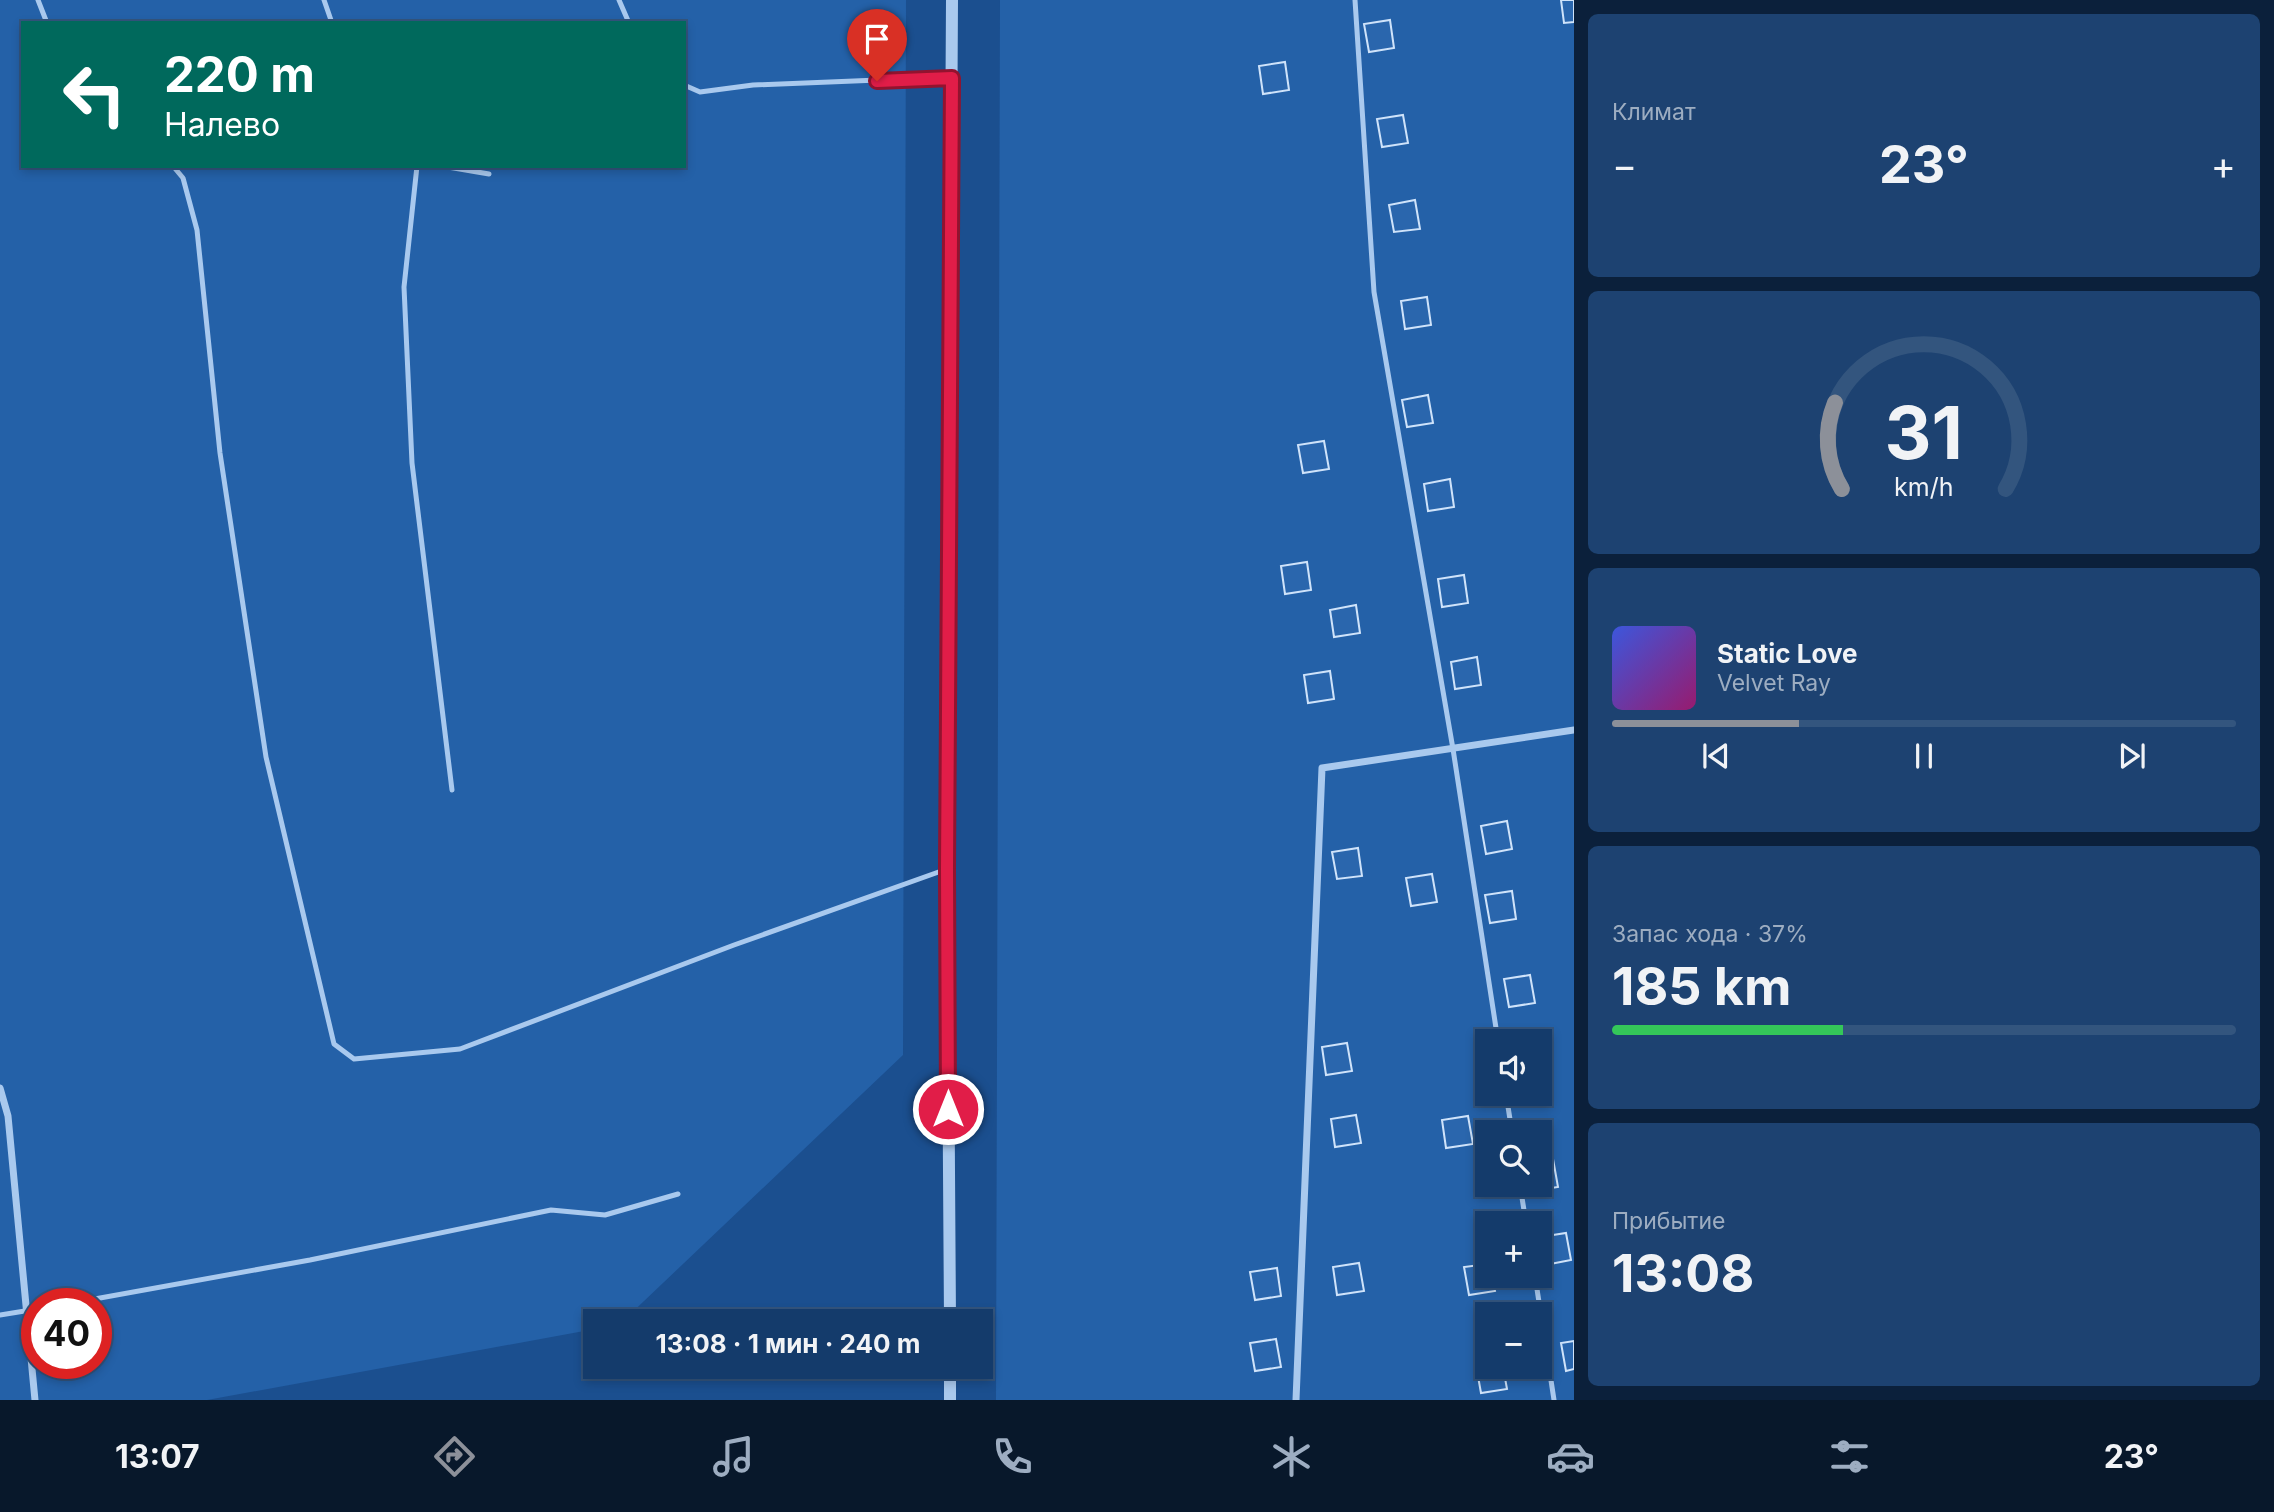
<!DOCTYPE html>
<html lang="ru">
<head>
<meta charset="utf-8">
<style>
	body { margin:0; font-family:Inter,sans-serif; background:#1d4271; color:#f1f3f6; height:100vh; display:flex; flex-direction:column; font-size:26px; white-space:nowrap }
	* { box-sizing:border-box; margin:0 }
	p { font-size:23px; color:#9dadc1 }
	.icon { flex:none; width:38px; height:38px; fill:none; stroke:currentColor; stroke-width:2; stroke-linecap:round; stroke-linejoin:round }
	.map { position:relative; flex:1; overflow:hidden }
	.side { display:flex; flex-direction:column; gap:14px; padding:14px; background:#0b203b; width:700px }
	.side>* { flex:none }
	.hud { position:absolute; left:21px; top:21px; width:665px; height:147px; border-radius:0px; box-shadow:0 4px 10px #0003,0 0 0 2px #33557e; background:#00695c; color:#fff; overflow:hidden }
	.controls { position:absolute; left:1475px; top:1029px; display:grid; gap:14px }
	.controls a { display:grid; place-items:center; width:77px; height:77px; border-radius:0px; background:#143b6b; box-shadow:0 4px 10px #0003,0 0 0 2px #33557e; font-size:35px }
	.speed { position:absolute; left:21px; top:1288px; display:flex; gap:14px; font-size:35px; font-weight:700; text-align:center }
	.speed>* { display:grid; place-content:center; width:91px; height:91px; border-radius:50%; background:#143b6b; box-shadow:0 4px 10px #0003,0 0 0 2px #33557e; line-height:1 }
	.speed .limit { border:10px solid #d22; background:#fff; color:#111 }
	.pin { position:absolute; display:grid; place-items:center; width:60px; height:60px; color:#fff; margin:-72px -30px; border-radius:50% 50% 50% 0; rotate:-45deg; box-shadow:0 0 7px #0007 }
	.pin .icon { rotate:45deg }
	.me { position:absolute; width:77px; margin:-38px; rotate:0deg; stroke-linejoin:round; filter:drop-shadow(0 0 5px #0008) }
	.turn { display:flex; align-items:center; gap:24px; height:147px; padding:0 28px; font-size:32px }
	.turn .icon { width:91px; height:91px; stroke-width:2.5 }
	.turn b { display:block; font-size:49px; line-height:60px }
	.big { font-size:52px; font-weight:700; line-height:1.1 }
	.side .card { flex:1; display:flex; flex-direction:column; justify-content:center; gap:10px; min-width:0; padding:0 24px; border-radius:10px; background:#1d4271 }
	.side .dial { align-items:center; gap:0 }
	.dial svg { height:182px; overflow:visible; fill:none; stroke:#33557e; stroke-width:7; stroke-linecap:round; text-anchor:middle }
	.dial text { fill:#f1f3f6; stroke:none }
	.song { display:flex; align-items:center; gap:21px }
	.cover { width:84px; height:84px; border-radius:10px; background:linear-gradient(135deg,hsl(230 70% 55%),hsl(320 70% 35%)) }
	.played { height:7px; border-radius:4px; background:linear-gradient(90deg,#8c9099 30%,#33557e 30%) }
	.keys { display:flex; justify-content:space-around; direction:ltr }
	.heat { display:flex; justify-content:space-between; align-items:center; font-size:38px; direction:ltr }
	.charge { height:10px; border-radius:5px; background:linear-gradient(90deg,#34c759 37%,#33557e 0) }
	.trip { position:absolute; left:583px; top:1309px; width:410px; height:70px; border-radius:0px; background:#143b6b; box-shadow:0 4px 10px #0003,0 0 0 2px #33557e; font-weight:700; line-height:70px; text-align:center }
	.tabs { display:flex; height:112px; justify-content:space-around; align-items:center; background:#08182b; color:#9dadc1 }
	.tabs .icon { width:49px; height:49px }
	.tabs .on { color:#8c9099 }
	.tabs b { font-size:32px; color:#f1f3f6 }
	main { display:flex; flex:1; min-height:0 }
	.map>svg:first-child { display:block }
	.green { fill:#2461a8; fill-rule:evenodd }
	.building { fill:#2a66ad; stroke:#cfe3fa; stroke-width:2 }
	.lines { fill:none; stroke-linecap:round; stroke-linejoin:round }
	.service { stroke:#a9c9ee; stroke-width:5 }
	.minor { stroke:#a9c9ee; stroke-width:7 }
	.tertiary { stroke:#a9c9ee; stroke-width:12 }
	.route-casing { stroke:#92132f; stroke-width:18 }
	.route { stroke:#e11d48; stroke-width:12 }
</style>
</head>
<body>
<main>
<div class="map">
<svg width="1574" height="1400" viewBox="0 0 1574 1400">
	<rect width="100%" height="100%" fill="#1b4f8f"/>
	<path class="green" d="M0,0h906l-3,1055 -280,266h-28v8l-388,71h-207zM23,23h661v143h-661zM37,1304h59v59h-59z
		M1000,0h574v1400h-578zM1488,1041h52v53h-52zM1488,1132h52v53h-52zM1488,1223h52v53h-52zM1488,1314h52v53h-52z"/>
	<path class="building" d="M1561,0h13v22l-10,1z
		M1390,20l4,28 -25,4 -5,-28z
		M1285,62l4,28 -26,4 -4,-28z
		M1403,115l5,28 -26,4 -5,-28z
		M1415,200l5,29 -26,3 -5,-27z
		M1427,297l4,28 -26,4 -4,-28z
		M1428,395l5,28 -26,4 -5,-27z
		M1324,441l5,28 -26,4 -5,-28z
		M1450,479l4,28 -26,4 -4,-27z
		M1307,562l4,28 -26,4 -4,-28z
		M1464,575l4,28 -26,4 -4,-28z
		M1356,605l4,28 -26,4 -4,-27z
		M1477,657l4,28 -26,4 -4,-27z
		M1330,671l4,28 -26,4 -4,-28z
		M1507,821l5,28 -26,5 -5,-28z
		M1358,848l4,28 -25,3 -5,-27z
		M1432,874l5,28 -26,4 -5,-28z
		M1512,891l4,28 -26,4 -5,-28z
		M1530,975l5,28 -26,4 -5,-28z
		M1347,1043l5,28 -26,4 -4,-28z
		M1356,1115l5,28 -26,4 -4,-28z
		M1468,1116l5,28 -27,4 -4,-28z
		M1553,1159l5,28 -26,4 -1,-6h9v-24z
		M1566,1233l5,27 -26,5 -5,-28z
		M1359,1263l5,28 -27,4 -4,-28z
		M1488,1264v12h4l3,15 -26,4 -5,-28z
		M1277,1268l4,28 -26,4 -5,-28z
		M1276,1339l5,28 -26,4 -5,-28z
		M1574,1341v28l-8,2 -5,-28z
		M1488,1363v4h15l4,22 -26,4 -5,-28z"/>
	<g class="lines">
		<path class="service" d="M38,0l9,23
			M324,0l8,23
			M619,0l10,23
			M1355,0l19,292 79,457 45,292
			M684,85l16,7 53,-7 199,-8
			M173,166l10,12 14,52 23,223 46,304 68,287 20,15 106,-10 274,-104 213,-76
			M417,166l-13,121 8,176 40,327
			M442,166l47,8
			M1506,1094l6,38
			M1520,1185l6,38
			M1535,1276l19,124
			M67,1304l243,-44 241,-50 54,5 73,-21
			M0,1315l37,-6"/>
		<path class="minor" d="M0,1088l8,28 27,284
			M1296,1400l26,-632 252,-38"/>
		<path class="tertiary" d="M950,1321l-3,-452 5,-869
			M950,1367v33"/>
	</g>
	<g class="lines">
		<defs>
			<path id="route" d="M877,81l75,-3 -5,791 1,240"/>
		</defs>
		<use href="#route" class="route-casing"/>
		<use href="#route" class="route"/>
	</g>
</svg>
<div class="controls">
<a><svg class="icon" aria-label="sound" viewBox="0 0 24 24"><path d="M4 9h4l5-4v14l-5-4H4zM17 9q2 3 0 6"/></svg></a>
<a><svg class="icon" aria-label="search" viewBox="0 0 24 24"><circle cx="10" cy="10" r="6"/><path d="M15 15l6 6"/></svg></a>
<a>+</a>
<a>−</a>
</div>
<div class="speed"><div class="limit">40</div></div>
<div class="pin" style="left:877px;top:81px;background:#d93025"><svg class="icon" aria-label="arrive" viewBox="0 0 24 24"><path d="M6 21V4h12l-3 4 3 4H6"/></svg></div>
<svg class="me" style="left:948px;top:1109px" viewBox="-20 -20 40 40"><circle r="17" fill="#e11d48" stroke="#fff" stroke-width="3"/><path d="M0-11L8 9 0 5-8 9z" fill="#fff"/></svg>
<div class="trip">13:08 · 1 мин · 240 m</div>
<div class="hud">
<div class="turn"><svg class="icon" aria-label="left" viewBox="0 0 24 24"><path d="M17 20v-9H6M10 6l-5 5 5 5"/></svg><div><b>220 m</b>Налево</div></div>
</div>
</div>
<section class="side">
<div class="card"><p>Климат</p>
<div class="heat"><a>−</a><b class="big">23°</b><a>+</a></div>
</div>
<div class="card dial"><svg viewBox="0 0 100 80">
<path d="M14 69A42 42 0 1 1 86 69"/>
<path d="M14 69A42 42 0 0 1 11 31" stroke="#8c9099"/>
<text x="50" y="56" font-size="32" font-weight="700">31</text>
<text x="50" y="72" font-size="11">km/h</text>
</svg></div>
<div class="card">
<div class="song"><i class="cover"></i><div><b>Static Love</b><p>Velvet Ray</p></div></div>
<div class="played"></div>
<div class="keys"><svg class="icon" aria-label="previous" viewBox="0 0 24 24"><path d="M18 5L8 12l10 7zM5 5v14"/></svg><svg class="icon" aria-label="pause" viewBox="0 0 24 24"><path d="M8 5v14M16 5v14"/></svg><svg class="icon" aria-label="next" viewBox="0 0 24 24"><path d="M6 5l10 7-10 7zM19 5v14"/></svg></div>
</div>
<div class="card"><p>Запас хода · 37%</p><b class="big">185 km</b><div class="charge"></div></div>
<div class="card"><p>Прибытие</p><b class="big">13:08</b></div>
</section>
</main>
<nav class="tabs">
<b>13:07</b>
<svg class="icon on" aria-label="directions" viewBox="0 0 24 24"><path d="M12 3l9 9-9 9-9-9zM9 14v-3h6M13 9l2 2-2 2"/></svg>
<svg class="icon" aria-label="music" viewBox="0 0 24 24"><path d="M9 18V5l10-2v13"/><circle cx="6" cy="18" r="3"/><circle cx="16" cy="16" r="3"/></svg>
<svg class="icon" aria-label="phone" viewBox="0 0 24 24"><path d="M5 4h4l2 5-3 2q2 4 5 5l2-3 5 2v4C11 20 4 13 5 4z"/></svg>
<svg class="icon" aria-label="climate" viewBox="0 0 24 24"><path d="M12 3v18M4 7l16 10M4 17L20 7"/></svg>
<svg class="icon" aria-label="car" viewBox="0 0 24 24"><path d="M5 17H2v-5l4-1 3-4h7l3 4 3 1v5h-3M9 17h6M6 11h13"/><circle cx="7" cy="17" r="2"/><circle cx="17" cy="17" r="2"/></svg>
<svg class="icon" aria-label="filters" viewBox="0 0 24 24"><path d="M4 7h16M4 17h16"/><circle cx="9" cy="7" r="2"/><circle cx="15" cy="17" r="2"/></svg>
<b>23°</b>
</nav>
</body>
</html>
